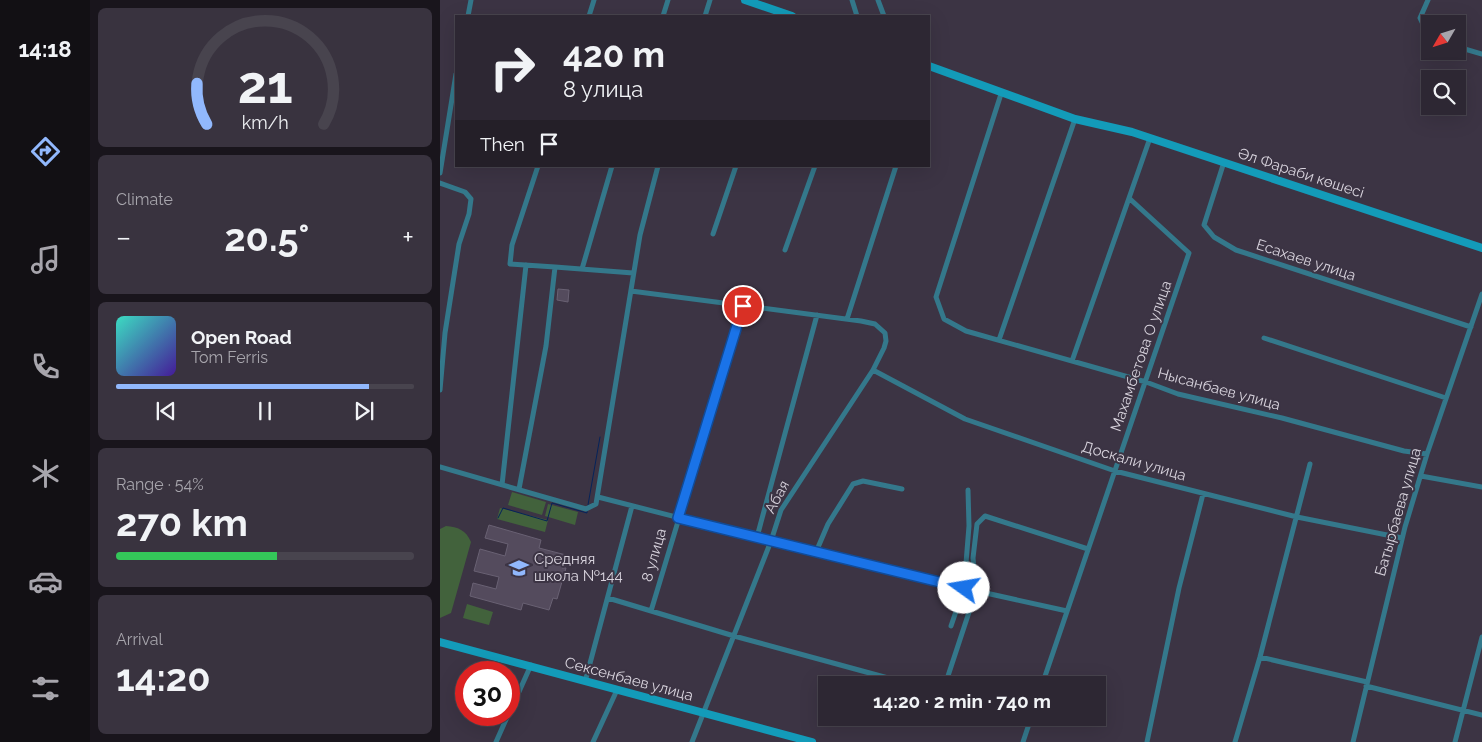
<!DOCTYPE html>
<html lang="en">
<head>
<meta charset="utf-8">
<style>
	body { margin:0; font-family:Raleway,sans-serif; background:#39333f; color:#f1f3f6; height:100vh; display:flex; flex-direction:column; font-size:19px; white-space:nowrap }
	* { box-sizing:border-box; margin:0 }
	p { font-size:16px; color:#a7a5ac }
	.icon { flex:none; width:28px; height:28px; fill:none; stroke:currentColor; stroke-width:2; stroke-linecap:round; stroke-linejoin:round }
	.map { position:relative; flex:1; overflow:hidden }
	.drawer { display:flex; flex-direction:column; gap:8px; padding:8px; background:#19151c; width:350px }
	.drawer>* { flex:none }
	.hud { position:absolute; left:15px; top:15px; width:475px; height:152px; border-radius:0px; box-shadow:0 5px 20px #0002,0 0 0 1px #48444e; background:#2d2733; color:#f1f3f6; overflow:hidden }
	.needle { width:32px; rotate:231deg }
	.buttons { position:absolute; left:981px; top:15px; display:grid; gap:10px }
	.buttons a { display:grid; place-items:center; width:45px; height:45px; border-radius:0px; background:#2d2733; box-shadow:0 5px 20px #0002,0 0 0 1px #48444e; font-size:25px }
	.speed { position:absolute; left:15px; top:661px; display:flex; gap:10px; font-size:25px; font-weight:700; text-align:center }
	.speed>* { display:grid; place-content:center; width:65px; height:65px; border-radius:50%; background:#2d2733; box-shadow:0 5px 20px #0002,0 0 0 1px #48444e; line-height:1 }
	.speed .limit { border:8px solid #d22; background:#fff; color:#111 }
	.pin { position:absolute; display:grid; place-items:center; width:42px; height:42px; color:#fff; margin:-21px; border:2px solid #fff; border-radius:50%; box-shadow:0 1px 5px #0007 }
	.me { position:absolute; width:55px; margin:-28px; rotate:283deg; stroke-linejoin:round; filter:drop-shadow(0 0 4px #0008) }
	.turn { display:flex; align-items:center; gap:18px; height:105px; padding:0 25px; font-size:22px }
	.turn .icon { width:65px; height:65px; stroke-width:2.5 }
	.turn b { display:block; font-size:35px; line-height:42px }
	.then { display:flex; align-items:center; height:48px; padding:0 25px; background:#0003; gap:10px; font-size:19px }
	.big { font-size:38px; font-weight:700; line-height:1.1 }
	.drawer .card { flex:1; display:flex; flex-direction:column; justify-content:center; gap:8px; min-width:0; padding:0 18px; border-radius:8px; background:#39333f }
	.drawer .dial { align-items:center; gap:0 }
	.dial svg { height:130px; overflow:visible; fill:none; stroke:#48444e; stroke-width:7; stroke-linecap:round; text-anchor:middle }
	.dial text { fill:#f1f3f6; stroke:none }
	.song { display:flex; align-items:center; gap:15px }
	.cover { width:60px; height:60px; border-radius:8px; background:linear-gradient(135deg,hsl(170 70% 55%),hsl(260 70% 35%)) }
	.played { height:5px; border-radius:2px; background:linear-gradient(90deg,#91b8fd 85%,#48444e 85%) }
	.keys { display:flex; justify-content:space-around; direction:ltr }
	.heat { display:flex; justify-content:space-between; align-items:center; font-size:28px; direction:ltr }
	.charge { height:8px; border-radius:4px; background:linear-gradient(90deg,#34c759 54%,#48444e 0) }
	.trip { position:absolute; left:378px; top:676px; width:288px; height:50px; border-radius:0px; background:#2d2733; box-shadow:0 5px 20px #0002,0 0 0 1px #48444e; font-weight:700; line-height:50px; text-align:center }
	main { display:flex; flex:1; min-height:0 }
	.menu { display:flex; flex-direction:column; width:90px; justify-content:space-around; align-items:center; background:#121014; color:#a7a5ac }
	.menu .icon { width:35px; height:35px }
	.menu .selected { color:#91b8fd }
	.menu b { font-size:22px; color:#f1f3f6 }
	.map>svg:first-child { display:block }
	.green { fill:#42623c }
	.lines { fill:none; stroke-linecap:round; stroke-linejoin:round }
	.stream { stroke:#05235a; stroke-width:1 }
	.building { fill:#544b5d; stroke:#696173 }
	.street { stroke:#34788b; stroke-width:5 }
	.secondary { stroke:#139bb9; stroke-width:8 }
	.route-casing { stroke:#114b97; stroke-width:12 }
	.route { stroke:#1a73e8; stroke-width:9 }
	.labels { text-anchor:middle; stroke-width:4; stroke-linejoin:round; paint-order:stroke }
	.street-label { font-size:15px; fill:#d8d3dd; stroke:#3c3444 }
	.poi-label { font-size:15px; fill:#d8d3dd; stroke:#3c3444; text-anchor:start }
</style>
</head>
<body>
<main>
<nav class="menu">
<b>14:18</b>
<svg class="icon selected" aria-label="directions" viewBox="0 0 24 24"><path d="M12 3l9 9-9 9-9-9zM9 14v-3h6M13 9l2 2-2 2"/></svg>
<svg class="icon" aria-label="music" viewBox="0 0 24 24"><path d="M9 18V5l10-2v13"/><circle cx="6" cy="18" r="3"/><circle cx="16" cy="16" r="3"/></svg>
<svg class="icon" aria-label="phone" viewBox="0 0 24 24"><path d="M5 4h4l2 5-3 2q2 4 5 5l2-3 5 2v4C11 20 4 13 5 4z"/></svg>
<svg class="icon" aria-label="climate" viewBox="0 0 24 24"><path d="M12 3v18M4 7l16 10M4 17L20 7"/></svg>
<svg class="icon" aria-label="car" viewBox="0 0 24 24"><path d="M5 17H2v-5l4-1 3-4h7l3 4 3 1v5h-3M9 17h6M6 11h13"/><circle cx="7" cy="17" r="2"/><circle cx="17" cy="17" r="2"/></svg>
<svg class="icon" aria-label="filters" viewBox="0 0 24 24"><path d="M4 7h16M4 17h16"/><circle cx="9" cy="7" r="2"/><circle cx="15" cy="17" r="2"/></svg>
</nav>
<section class="drawer">
<div class="card dial"><svg viewBox="0 0 100 80">
<path d="M14 69A42 42 0 1 1 86 69"/>
<path d="M14 69A42 42 0 0 1 8 44" stroke="#91b8fd"/>
<text x="50" y="56" font-size="32" font-weight="700">21</text>
<text x="50" y="72" font-size="11">km/h</text>
</svg></div>
<div class="card"><p>Climate</p>
<div class="heat"><a>−</a><b class="big">20.5°</b><a>+</a></div>
</div>
<div class="card">
<div class="song"><i class="cover"></i><div><b>Open Road</b><p>Tom Ferris</p></div></div>
<div class="played"></div>
<div class="keys"><svg class="icon" aria-label="previous" viewBox="0 0 24 24"><path d="M18 5L8 12l10 7zM5 5v14"/></svg><svg class="icon" aria-label="pause" viewBox="0 0 24 24"><path d="M8 5v14M16 5v14"/></svg><svg class="icon" aria-label="next" viewBox="0 0 24 24"><path d="M6 5l10 7-10 7zM19 5v14"/></svg></div>
</div>
<div class="card"><p>Range · 54%</p><b class="big">270 km</b><div class="charge"></div></div>
<div class="card"><p>Arrival</p><b class="big">14:20</b></div>
</section>
<div class="map">
<svg width="1042" height="742" viewBox="0 0 1042 742">
	<rect width="100%" height="100%" fill="#3c3444"/>
	<path class="green" d="M72,492l34,10 -4,13 -34,-10z
		M108,504l30,8 -3,13 -30,-9z
		M60,508l48,12 -3,12 -48,-13z
		M6,526c12,1 20,4 25,16l-20,71 -11,5v-89z
		M27,604l26,8 -4,13 -26,-7z"/>
	<g class="lines">
		<path class="stream" d="M148,505l12,-68
			M58,518l5,-10 44,13 5,-18 35,10v-3"/>
	</g>
	<path class="building" d="M118,289l11,1 -1,12 -11,-2z
		M49,525l52,15 -2,8 27,7 -4,13h4l-9,31 -4,-1 -4,12 -26,-7 -2,7 -51,-14 3,-13 23,6 3,-12 -25,-6 6,-22 25,7 3,-12 -23,-6z"/>
	<g class="lines">
		<path class="street" d="M412,0l5,16
			M438,0l6,16
			M988,0l-8,18 10,21
			M28,16l3,-16
			M149,16l5,-16
			M223,16l5,-16
			M265,16l5,-16
			M1018,47l24,7
			M561,94l-65,203 8,22 22,12 180,51 32,12 104,24 122,33 23,3
			M784,162l-20,63 10,12 22,13 235,77
			M98,166l-26,79 -2,19 45,3
			M0,173l16,-99
			M0,183l25,9 6,7 -2,15 -10,30 -14,89 -5,57
			M273,234l23,-68
			M345,250l30,-84
			M142,269l30,-103
			M191,291l230,30 14,3 10,9 1,8 -2,7 -11,22 -92,140 -10,31 -79,201
			M407,319l49,-153
			M824,338l182,60
			M559,340l76,-221
			M632,361l78,-223
			M433,370l92,49 150,52 182,46 105,21
			M0,467l146,42 10,-5 44,-269 18,-69
			M981,476l61,11
			M62,485l24,-220
			M79,489l27,-143 9,-79 78,6
			M158,497l293,75 176,39
			M317,537l60,-222
			M376,552l12,-28 25,-40 10,-3 39,8
			M168,598l126,38 176,48
			M211,611l92,-305
			M511,626l13,-38 5,-62 -1,-36
			M820,657l107,25
			M145,682l47,-176
			M505,685l31,-94 -3,-33 4,-34 8,-8 103,33
			M602,685l147,-432 -59,-54
			M926,686l116,29
			M69,714l22,-49
			M56,742l12,-27
			M153,742l24,-52
			M583,742l8,-24
			M707,742l32,-154 24,-94
			M795,742l25,-85 50,-193
			M913,742l52,-215 22,-73 55,-160
			M1015,742l27,-105"/>
		<path class="secondary" d="M305,0l47,16
			M489,66l146,53 57,13 350,116
			M0,642l372,100"/>
	</g>
	<g class="lines">
		<defs>
			<path id="route" d="M303,306l-65,212 286,70"/>
		</defs>
		<use href="#route" class="route-casing"/>
		<use href="#route" class="route"/>
	</g>
	<defs>
		<symbol id="school-bare" viewBox="-9 -9 18 18"><path d="M0-5L7-2L0 1L-7-2ZM-4 1L0 2.5L4 1V4Q0 6-4 4Z" fill="#91b8fd" stroke="#3c3444" stroke-width="2.5" paint-order="stroke"/></symbol>
	</defs>
	<g fill-rule="evenodd">
		<use href="#school-bare" x="65" y="554" width="28" height="28"/>
	</g>
	<g class="labels">
		<g class="street-label">
			<text transform="translate(861 173) rotate(18)" y="5">Әл Фараби көшесі</text>
			<text transform="translate(866 260) rotate(18)" y="5">Есахаев улица</text>
			<text transform="translate(701 356) rotate(-71)" y="5">Махамбетова О улица</text>
			<text transform="translate(779 389) rotate(15)" y="5">Нысанбаев улица</text>
			<text transform="translate(694 461) rotate(16)" y="5">Доскали улица</text>
			<text transform="translate(337 497) rotate(-62)" y="5">Абая</text>
			<text transform="translate(958 512) rotate(-74)" y="5">Батырбаева улица</text>
			<text transform="translate(214 555) rotate(-74)" y="5">8 улица</text>
			<text transform="translate(189 679) rotate(15)" y="5">Сексенбаев улица</text>
		</g>
		<g class="poi-label">
			<text x="94" y="564">Средняя<tspan x="94" dy="17">школа №144</tspan></text>
		</g>
	</g>
</svg>
<div class="buttons">
<a><svg class="needle" viewBox="-14 -14 28 28"><path d="M0-13l5 13h-10z" fill="#e53935"/><path d="M0 13l5-13h-10z" fill="#a7a5ac"/></svg></a>
<a><svg class="icon" aria-label="search" viewBox="0 0 24 24"><circle cx="10" cy="10" r="6"/><path d="M15 15l6 6"/></svg></a>
</div>
<div class="speed"><div class="limit">30</div></div>
<div class="pin" style="left:303px;top:306px;background:#d93025"><svg class="icon" aria-label="arrive" viewBox="0 0 24 24"><path d="M6 21V4h12l-3 4 3 4H6"/></svg></div>
<svg class="me" style="left:524px;top:588px" viewBox="-20 -20 40 40"><circle r="19" fill="#fff"/><path d="M0-13L10 11 0 6-10 11z" fill="#1a73e8"/></svg>
<div class="trip">14:20 · 2 min · 740 m</div>
<div class="hud">
<div class="turn"><svg class="icon" aria-label="right" viewBox="0 0 24 24"><path d="M7 20v-9h11M14 6l5 5-5 5"/></svg><div><b>420 m</b>8 улица</div></div>
<div class="then">Then<svg class="icon" aria-label="arrive" viewBox="0 0 24 24"><path d="M6 21V4h12l-3 4 3 4H6"/></svg></div>
</div>
</div>
</main>
</body>
</html>
